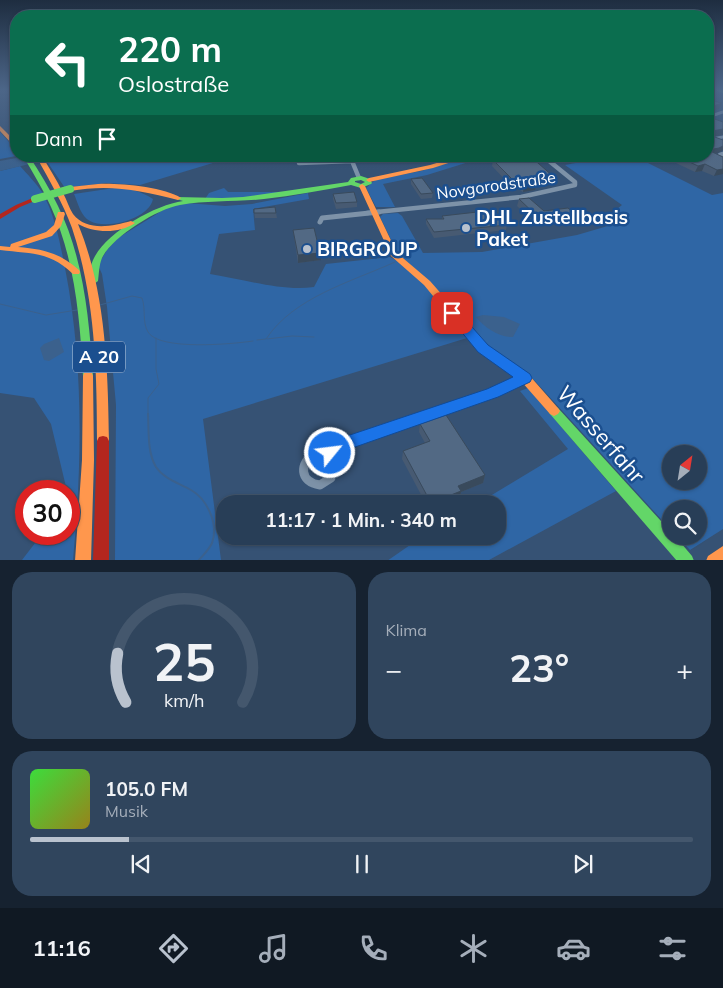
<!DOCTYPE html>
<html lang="de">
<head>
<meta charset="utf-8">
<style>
	body { margin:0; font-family:Mulish,sans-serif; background:#30455d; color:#f1f3f6; height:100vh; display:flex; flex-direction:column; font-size:19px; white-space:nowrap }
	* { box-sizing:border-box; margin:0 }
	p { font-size:16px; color:#a5aeba }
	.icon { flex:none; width:28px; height:28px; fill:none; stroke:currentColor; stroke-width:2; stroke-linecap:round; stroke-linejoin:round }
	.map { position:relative; height:560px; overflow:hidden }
	.side { display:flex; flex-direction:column; gap:12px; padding:12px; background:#162230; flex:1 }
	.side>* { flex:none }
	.top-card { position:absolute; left:10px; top:10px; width:704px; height:152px; border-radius:20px; box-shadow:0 1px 4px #0004,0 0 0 1px #44576d; background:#0b6e4f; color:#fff; overflow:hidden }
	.needle { width:32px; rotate:30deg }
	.tools { position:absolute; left:662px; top:445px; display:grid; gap:10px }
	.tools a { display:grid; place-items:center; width:45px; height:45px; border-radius:50%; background:#283e57; box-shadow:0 1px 4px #0004,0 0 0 1px #44576d; font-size:25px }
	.speed { position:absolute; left:15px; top:480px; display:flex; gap:10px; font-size:25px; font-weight:700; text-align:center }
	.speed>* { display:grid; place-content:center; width:65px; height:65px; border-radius:50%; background:#283e57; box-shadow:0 1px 4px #0004,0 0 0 1px #44576d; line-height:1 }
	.speed .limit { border:8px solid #d22; background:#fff; color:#111 }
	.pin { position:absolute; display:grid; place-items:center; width:42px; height:42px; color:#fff; margin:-21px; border-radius:10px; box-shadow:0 2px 8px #0006 }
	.me { position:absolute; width:55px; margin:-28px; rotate:61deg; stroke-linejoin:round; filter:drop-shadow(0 0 4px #0008) }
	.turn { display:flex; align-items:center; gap:18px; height:105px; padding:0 25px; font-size:22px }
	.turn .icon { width:65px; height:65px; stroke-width:2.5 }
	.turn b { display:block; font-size:35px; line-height:42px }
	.then { display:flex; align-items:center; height:48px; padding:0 25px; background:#0003; gap:10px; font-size:19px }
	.big { font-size:38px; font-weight:700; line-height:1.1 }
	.side .card { flex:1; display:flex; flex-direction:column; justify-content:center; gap:8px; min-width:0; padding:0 18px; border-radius:20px; background:#30455d }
	.side .dial { align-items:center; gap:0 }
	.dial svg { height:130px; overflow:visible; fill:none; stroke:#44576d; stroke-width:7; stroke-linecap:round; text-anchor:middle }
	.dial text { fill:#f1f3f6; stroke:none }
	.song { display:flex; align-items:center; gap:15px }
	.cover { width:60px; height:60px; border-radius:8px; background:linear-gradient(135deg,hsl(120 70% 55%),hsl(50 70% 35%)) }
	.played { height:5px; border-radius:2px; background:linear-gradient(90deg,#b9c2ce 15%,#44576d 15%) }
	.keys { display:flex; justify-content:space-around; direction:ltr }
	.heat { display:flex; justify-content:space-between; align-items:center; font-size:28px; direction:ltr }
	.side .tiles { flex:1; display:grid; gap:12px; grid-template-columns:1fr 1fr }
	.card:last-child { grid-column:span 2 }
	.trip { position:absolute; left:216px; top:495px; width:290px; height:50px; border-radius:20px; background:#283e57; box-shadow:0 1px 4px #0004,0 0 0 1px #44576d; font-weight:700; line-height:50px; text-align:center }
	.dock { display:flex; height:80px; justify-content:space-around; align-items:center; background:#101923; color:#a5aeba }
	.dock .icon { width:35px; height:35px }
	.dock .current { color:#b9c2ce }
	.dock b { font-size:22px; color:#f1f3f6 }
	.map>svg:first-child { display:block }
	.green { fill:#2f66a5; fill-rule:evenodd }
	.water { fill:#3b618d }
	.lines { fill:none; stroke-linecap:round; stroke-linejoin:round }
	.stream-far1 { stroke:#3b618d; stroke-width:1 }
	.stream { stroke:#3b618d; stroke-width:2 }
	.street-far4 { stroke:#7d92a8; stroke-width:3 }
	.street-far3 { stroke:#7d92a8; stroke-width:4.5 }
	.street-far2 { stroke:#7d92a8; stroke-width:5 }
	.street-far1 { stroke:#7d92a8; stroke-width:7 }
	.street { stroke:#7d92a8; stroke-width:9 }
	.fast { fill:#63d668; fill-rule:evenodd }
	.slow { fill:#ff974d; fill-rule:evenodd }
	.jam { fill:#b3261e; fill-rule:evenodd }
	.fast-bridge { stroke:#63d668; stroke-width:8 }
	.wall { fill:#475a72 }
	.shaded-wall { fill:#394a5c }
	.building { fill:#526984; stroke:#394a5c }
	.route { fill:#1a73e8; stroke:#114b97 }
	.poi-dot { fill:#b9c2ce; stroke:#1b4f8f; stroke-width:2 }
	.labels { text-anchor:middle; stroke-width:5; stroke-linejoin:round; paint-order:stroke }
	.far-street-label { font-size:16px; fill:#fff; stroke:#1b4f8f }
	.shield { fill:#1b4f8f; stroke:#bbcadd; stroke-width:1 }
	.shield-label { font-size:18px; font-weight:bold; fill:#fff }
	.poi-label { font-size:19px; font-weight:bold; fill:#fff; stroke:#1b4f8f; text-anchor:start }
	.near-street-label { font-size:22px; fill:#fff; stroke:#1b4f8f }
</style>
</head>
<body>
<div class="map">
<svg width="723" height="561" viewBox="0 0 723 561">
	<rect width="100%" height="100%" fill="#365274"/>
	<path class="green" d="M0,132l16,18v6l-16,3z
		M82,156h154l-96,29 -34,-2 -41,5 -17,-25z
		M472,156h16l-61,19 -44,9 12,23h-19l-10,-19 9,-8 46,-9z
		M613,156h21l78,39 11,-2v336l-33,21 -13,-14h22v-27h-28v21l-136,-149 -14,-12 -26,-15 -73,-79 -24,-21 -18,-37 3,-3 15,-1 4,3 21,37 59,-1 95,-17 41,-12 2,-8 -3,-6 5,-4 -57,-40zM671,454h28v27h-28z
		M20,166c7,8 16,17 22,26 13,23 18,51 23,76 19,96 17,196 8,292h-51l20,-26h27v-43h-2l-16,-67 -17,-26 -34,-5v-222z
		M114,188c14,0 27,3 39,11 -4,20 -46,31 -63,22 -9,-4 -12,-18 -16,-27z
		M224,188l4,4h53l2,3 -36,4h-42l4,-6z
		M308,193l1,6 -56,10 2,21 -36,4 -9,40c33,5 73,18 104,13l12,-23 64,-7c29,13 57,56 77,81l-264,81 18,141h-106l1,-155 -9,-98 -5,-33 -4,-9 9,-15 11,-12 50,-31 18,-4 39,3 27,-2z
		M528,388l88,103 -127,69 -102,1 36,-25h75v-32h-21l91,-55 -48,-58z"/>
	<path class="water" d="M27,156h36l-63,15v-10z
		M483,315l21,2 16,7 -7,13c-15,0 -28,-9 -37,-20z
		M59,338l5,14 -15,9 -5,-1 -4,-12 4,-4z"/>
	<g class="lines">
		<path class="stream-far1" d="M0,304l46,11 31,-5
			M100,305l32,-9 10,2c4,11 0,24 6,34 11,19 85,12 105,9
			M267,339l25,-3 22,1
			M257,340l9,-1c28,-42 85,-57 129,-77
			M148,415v-17l11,-14 -3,-15v-31"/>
		<path class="stream" d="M148,414c1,16 -1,38 8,53 8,12 23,16 35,23 16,9 28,34 21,53 -3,7 -9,12 -14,18"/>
		<path class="street-far4" d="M708,117l15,-5
			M723,137l-11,2 11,4"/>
		<path class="street-far3" d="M723,154l-3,1 3,1
			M299,163l53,-2
			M359,178l-7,-17 8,-5
			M367,213l154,-16 54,-12v-3l-32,-26"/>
		<path class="street-far2" d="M320,222l2,-4 57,-6"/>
		<path class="street-far1" d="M427,415l66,-22 32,-15"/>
		<path class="street" d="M331,448l-2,10 2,20 -11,7c-21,-3 -21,-22 -5,-32l116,-39"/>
		<path class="fast" d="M717,90h6v3l-6,-2z
			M23,156h6c11,17 21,33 29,50 26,53 31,113 35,170l-1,3 -4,1 -4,-1 -1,-3c-3,-57 -8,-116 -32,-169 -8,-18 -18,-34 -28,-51z
			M361,176l9,3 2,4 -1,1 -10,4 -10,-3c-29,5 -58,11 -87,14 -28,3 -57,1 -84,6 -23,4 -68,32 -78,53 -3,7 -3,16 -4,23l-4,3 -4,-3c0,-7 0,-16 4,-23 13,-26 61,-53 89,-57l-7,-2v-2l46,1 21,-1 105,-15 3,-4zM361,180l4,2 -4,2 -6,-2v-1z
			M554,406l4,2 113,124v4h4l17,20 2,5h-17l-127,-147 -2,-3 2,-3z"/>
		<path class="slow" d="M0,126l16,16v5l-2,-1 -14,-15z
			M36,156h6c7,12 15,24 21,37 4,7 6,15 10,21 14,18 40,12 58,7l4,2c-16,11 -41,10 -57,1 28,68 30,145 31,217l-2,4 -4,1 -4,-1 -2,-4c0,-72 -2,-144 -25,-213 -9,-25 -23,-48 -36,-72z
			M460,156h10l-37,12 -64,14 -3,-2 3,-2 61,-13z
			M98,184c21,-1 66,3 83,14l-3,2c-38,-10 -69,-16 -108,-9l-3,-2 3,-2z
			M362,184l3,2 32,67 33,28 57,65 42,29 29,33 2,3 -2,3 -4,2 -4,-2 -29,-33 -42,-29 -55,-67 -33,-29 -32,-70z
			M58,212h6l1,2 -4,12 -9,10 -34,11c25,2 42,6 61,23l1,2 -1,2h-6c-24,-23 -42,-20 -73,-24v-4l10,1 1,-3 35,-12 8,-7z
			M88,372l4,1 1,3 1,84 -3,101h-16l7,-101 1,-84 1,-3z
			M723,546v15h-17l2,-5z"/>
		<path class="jam" d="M35,197l3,2 -1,1 -17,7 -20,12v-5l16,-9z
			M103,436l4,1 2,4v120h-16l4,-120 2,-4z"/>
		<path class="fast-bridge" d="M35,199l35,-10"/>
	</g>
	<path class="wall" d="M713,136l3,18 7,3 -9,19 -12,-5 -7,1 -34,-16h47z
		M493,160l61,17 -1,7 -17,1 -1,5 -12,2 -10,-7 -2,1 -19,-20z
		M411,179l22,14 -1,5 -11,1 -10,-15z
		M333,194l24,8v5l-21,2 -3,-10z
		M519,199l25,12 28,9 -35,5 -20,-19z
		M275,207l2,11h-22l-1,-9z
		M442,216l65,9 -1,5 -72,8 -8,-14v-5h16z
		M293,230l28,30 -23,3z
		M420,424l65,51 -2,8 -22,9 -2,7 -12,5h-21l-24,-45 1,-8 22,-8 -6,-11z"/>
	<path class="shaded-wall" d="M722,103l-3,6 -11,3v-4z
		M723,129v6l-14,2 3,-6z
		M723,146v4l-7,4 -8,-4z
		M705,164l-3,7 -7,1 3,-6z
		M723,169v5l-9,2 3,-6z
		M512,179h3l-2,6 -2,1z
		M537,183l-2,7 -12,2 1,-7z
		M574,213l-2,7 -35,5 2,-7z
		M320,253l1,7 -23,3v-8z
		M485,475l-2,8 -22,9 -2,7 -12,5h-16l27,-18z"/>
	<path class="building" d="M708,100l14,3 -14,5z
		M712,118l11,4v7l-11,2v5l11,4v6l-4,2 -11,2v-31z
		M708,150l15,7v12l-6,1 -12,-6 -7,2 -21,-10h31z
		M531,157l23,20 -23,2 6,4 -13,2 -9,-6h-3l-19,-19z
		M422,178l11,15 -12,1 -10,-15z
		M354,192l3,10 -21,1 -3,-9z
		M529,198l15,13 24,-3 6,5 -35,5 -20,-19z
		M275,207l1,6h-22v-4z
		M495,210l12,15 -73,7 -8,-13h18l-2,-3z
		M314,228l6,25 -22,2 -5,-25z
		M446,415l39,60 -27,11 3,5 -30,12 -28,-52 27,-10 -10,-17z"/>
	<linearGradient id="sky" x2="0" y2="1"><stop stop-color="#1e2d40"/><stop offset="0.53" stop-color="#4c6688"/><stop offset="1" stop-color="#4c6688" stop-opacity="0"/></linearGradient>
	<rect width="723" height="169" fill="url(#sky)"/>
	<path class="route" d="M452,309l5,1 31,35 42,29 2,4 -2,4 -32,15 -160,56 -2,5 -6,2 -6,-2 -2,-5 4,-10 161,-54 26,-12 -35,-25 -32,-39z"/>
	<g class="poi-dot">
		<circle cx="466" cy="228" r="5"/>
		<circle cx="307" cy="249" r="5"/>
	</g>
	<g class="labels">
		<g class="far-street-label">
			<text transform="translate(496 185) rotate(-8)" y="6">Novgorodstraße</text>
		</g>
		<rect class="shield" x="73" y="341.5" width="52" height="31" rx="4"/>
		<g class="shield-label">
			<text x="99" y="363">A 20</text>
		</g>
		<g class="poi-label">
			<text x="476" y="224">DHL Zustellbasis<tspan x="476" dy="22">Paket</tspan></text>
			<text x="317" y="256">BIRGROUP</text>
		</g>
		<g class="near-street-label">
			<text transform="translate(601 434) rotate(49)" y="8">Wasserfahr</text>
		</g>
	</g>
</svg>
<div class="tools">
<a><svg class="needle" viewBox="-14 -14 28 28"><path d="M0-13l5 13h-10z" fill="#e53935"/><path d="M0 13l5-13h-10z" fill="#a5aeba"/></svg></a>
<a><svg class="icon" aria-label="search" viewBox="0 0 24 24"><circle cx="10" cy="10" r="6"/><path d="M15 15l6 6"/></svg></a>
</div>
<div class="speed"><div class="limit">30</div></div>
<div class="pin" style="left:452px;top:313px;background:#d93025"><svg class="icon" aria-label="arrive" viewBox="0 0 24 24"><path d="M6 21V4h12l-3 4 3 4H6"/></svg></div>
<svg class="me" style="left:330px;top:453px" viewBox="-20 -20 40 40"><circle r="17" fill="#1a73e8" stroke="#fff" stroke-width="3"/><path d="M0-11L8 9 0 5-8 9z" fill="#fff"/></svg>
<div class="trip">11:17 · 1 Min. · 340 m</div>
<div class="top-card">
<div class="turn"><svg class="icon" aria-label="left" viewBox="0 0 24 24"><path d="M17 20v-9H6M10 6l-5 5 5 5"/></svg><div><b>220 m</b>Oslostraße</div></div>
<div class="then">Dann<svg class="icon" aria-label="arrive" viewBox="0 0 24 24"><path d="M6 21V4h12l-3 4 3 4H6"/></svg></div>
</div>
</div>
<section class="side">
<div class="tiles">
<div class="card dial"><svg viewBox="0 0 100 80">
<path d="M14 69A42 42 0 1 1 86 69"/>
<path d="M14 69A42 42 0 0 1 9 39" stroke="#b9c2ce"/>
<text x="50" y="56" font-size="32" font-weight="700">25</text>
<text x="50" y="72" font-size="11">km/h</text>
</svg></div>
<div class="card"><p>Klima</p>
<div class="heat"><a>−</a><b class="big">23°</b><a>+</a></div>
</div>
<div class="card">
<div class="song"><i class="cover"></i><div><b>105.0 FM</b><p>Musik</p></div></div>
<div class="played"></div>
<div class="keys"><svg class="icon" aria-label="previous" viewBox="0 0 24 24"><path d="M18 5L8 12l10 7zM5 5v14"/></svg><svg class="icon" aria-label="pause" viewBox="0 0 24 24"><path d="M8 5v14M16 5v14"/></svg><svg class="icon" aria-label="next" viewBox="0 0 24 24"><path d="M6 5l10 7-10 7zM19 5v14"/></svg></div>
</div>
</div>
</section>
<nav class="dock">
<b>11:16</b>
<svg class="icon current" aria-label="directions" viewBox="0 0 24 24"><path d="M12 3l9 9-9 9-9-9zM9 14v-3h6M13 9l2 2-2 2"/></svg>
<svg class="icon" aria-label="music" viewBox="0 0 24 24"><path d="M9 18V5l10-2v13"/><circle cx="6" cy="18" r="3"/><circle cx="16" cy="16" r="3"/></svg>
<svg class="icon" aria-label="phone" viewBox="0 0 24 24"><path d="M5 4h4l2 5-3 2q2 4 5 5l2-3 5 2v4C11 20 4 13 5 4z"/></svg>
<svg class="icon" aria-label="climate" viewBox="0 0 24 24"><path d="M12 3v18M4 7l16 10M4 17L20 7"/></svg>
<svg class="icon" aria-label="car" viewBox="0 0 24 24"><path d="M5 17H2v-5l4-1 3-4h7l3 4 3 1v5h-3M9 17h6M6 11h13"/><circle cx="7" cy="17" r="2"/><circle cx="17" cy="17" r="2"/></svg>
<svg class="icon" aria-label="filters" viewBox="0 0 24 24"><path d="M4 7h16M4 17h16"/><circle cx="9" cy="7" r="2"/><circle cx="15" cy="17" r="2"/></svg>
</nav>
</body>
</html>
